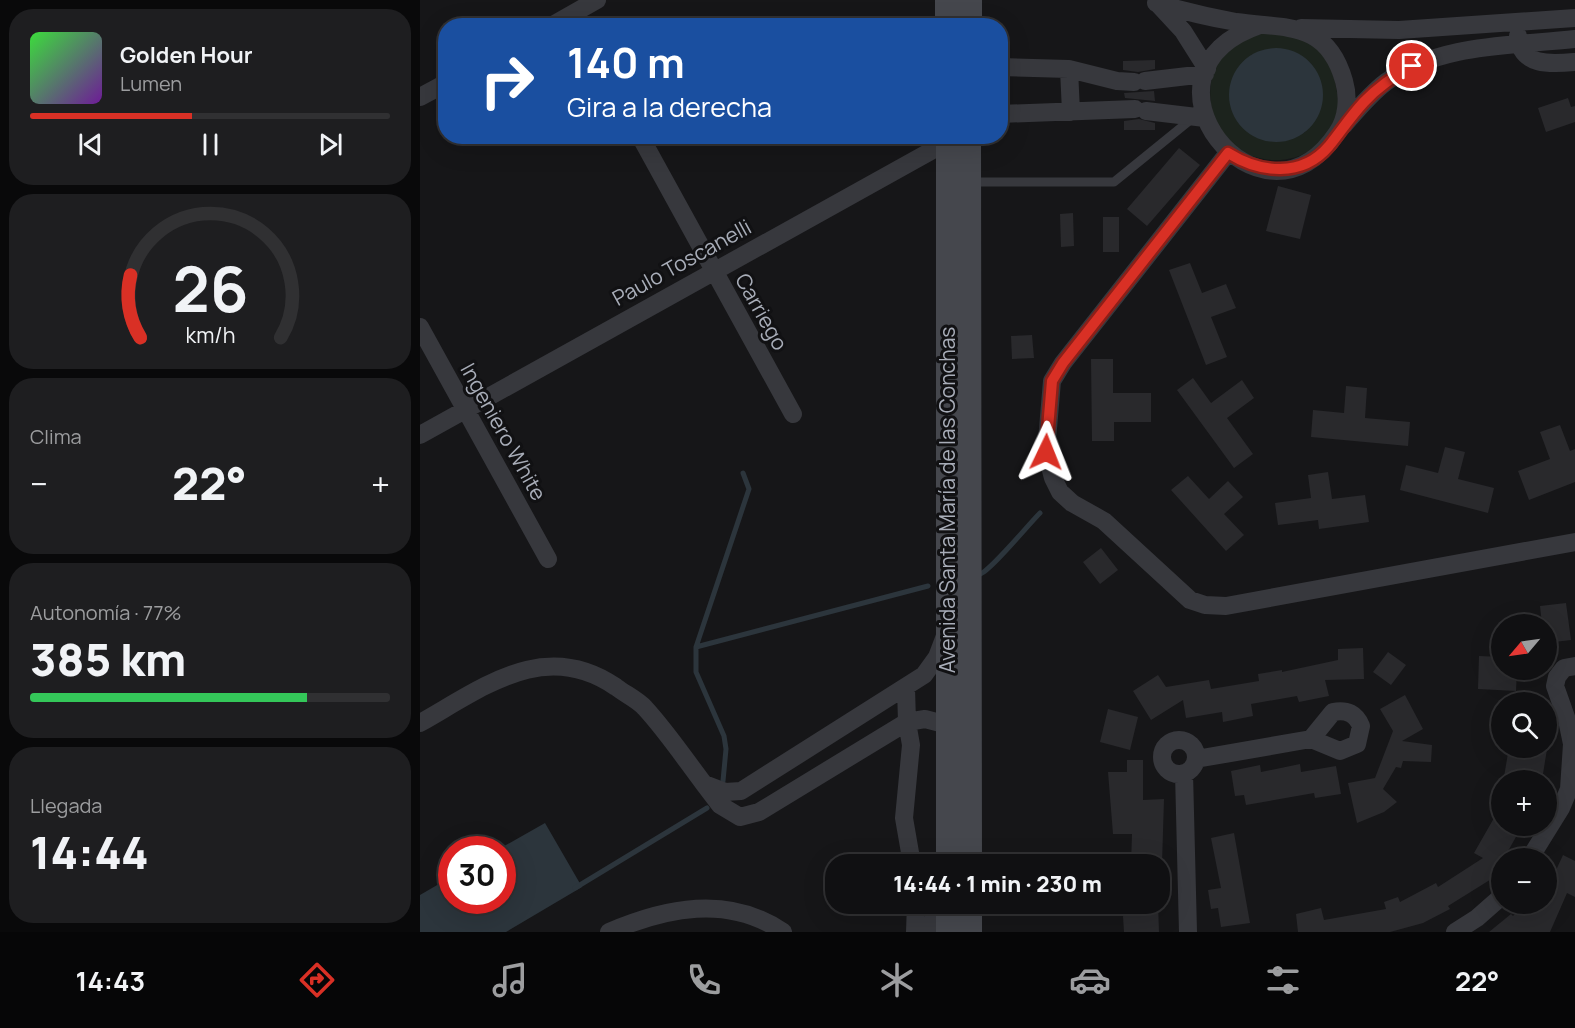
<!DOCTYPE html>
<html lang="es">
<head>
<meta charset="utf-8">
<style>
	body { margin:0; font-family:Manrope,sans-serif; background:#1e1e20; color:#f1f3f6; height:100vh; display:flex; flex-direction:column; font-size:22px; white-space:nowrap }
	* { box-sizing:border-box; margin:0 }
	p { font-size:20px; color:#9c9d9f }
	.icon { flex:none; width:33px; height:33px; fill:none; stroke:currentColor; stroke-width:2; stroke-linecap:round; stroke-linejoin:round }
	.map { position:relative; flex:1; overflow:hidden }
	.details { display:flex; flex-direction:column; gap:9px; padding:9px; background:#09090a; width:420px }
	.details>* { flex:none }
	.banner { position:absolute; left:18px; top:18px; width:570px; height:126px; border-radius:24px; box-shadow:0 6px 24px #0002,0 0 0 2px #303032; background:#1a4fa0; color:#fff; overflow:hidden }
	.needle { width:39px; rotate:241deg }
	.tools { position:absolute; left:1071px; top:614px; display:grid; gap:12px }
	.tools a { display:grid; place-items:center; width:66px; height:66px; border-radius:50%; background:#101012; box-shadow:0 6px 24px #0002,0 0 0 2px #303032; font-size:30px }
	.speed { position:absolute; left:18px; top:836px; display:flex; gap:12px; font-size:30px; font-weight:700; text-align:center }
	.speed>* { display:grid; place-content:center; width:78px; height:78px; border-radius:50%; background:#101012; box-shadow:0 6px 24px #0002,0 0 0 2px #303032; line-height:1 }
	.speed .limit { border:9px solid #d22; background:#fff; color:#111 }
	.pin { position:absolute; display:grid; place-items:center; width:51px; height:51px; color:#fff; margin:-26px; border:3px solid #fff; border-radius:50%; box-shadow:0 2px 6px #0007 }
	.me { position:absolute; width:66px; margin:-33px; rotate:2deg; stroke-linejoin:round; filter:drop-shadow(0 0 4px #0008) }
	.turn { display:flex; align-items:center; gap:21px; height:126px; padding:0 30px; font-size:27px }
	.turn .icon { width:78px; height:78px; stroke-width:2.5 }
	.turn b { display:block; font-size:42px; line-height:51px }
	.big { font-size:45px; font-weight:800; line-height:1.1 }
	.details .card { flex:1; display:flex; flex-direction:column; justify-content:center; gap:9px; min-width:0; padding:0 21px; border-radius:24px; background:#1e1e20 }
	.details .dial { align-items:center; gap:0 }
	.dial svg { height:156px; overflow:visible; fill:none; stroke:#303032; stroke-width:7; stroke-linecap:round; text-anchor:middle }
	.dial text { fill:#f1f3f6; stroke:none }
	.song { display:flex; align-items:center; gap:18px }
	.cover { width:72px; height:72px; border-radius:9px; background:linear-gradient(135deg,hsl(120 70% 55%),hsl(280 70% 35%)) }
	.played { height:6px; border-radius:3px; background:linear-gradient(90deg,#d93025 45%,#303032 45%) }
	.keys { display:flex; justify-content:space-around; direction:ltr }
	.heat { display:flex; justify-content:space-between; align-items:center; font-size:33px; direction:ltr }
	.charge { height:9px; border-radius:4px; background:linear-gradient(90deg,#34c759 77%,#303032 0) }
	.trip { position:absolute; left:405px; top:854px; width:345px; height:60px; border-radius:24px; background:#101012; box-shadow:0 6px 24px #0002,0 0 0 2px #303032; font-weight:800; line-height:60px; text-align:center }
	.menu { display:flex; height:96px; justify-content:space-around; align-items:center; background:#060607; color:#9c9d9f }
	.menu .icon { width:42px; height:42px }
	.menu .selected { color:#d93025 }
	.menu b { font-size:27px; color:#f1f3f6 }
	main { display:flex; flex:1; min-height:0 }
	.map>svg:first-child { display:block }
	.green { fill:#1c231d; fill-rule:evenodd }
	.water { fill:#2c353c }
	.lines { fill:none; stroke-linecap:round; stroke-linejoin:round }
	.stream { stroke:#2c353c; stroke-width:5 }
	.building { fill:#29292c }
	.lane { stroke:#37383d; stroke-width:9 }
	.street { stroke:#37383d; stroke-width:18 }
	.secondary { stroke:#45474d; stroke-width:26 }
	.route-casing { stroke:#8d1f18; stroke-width:15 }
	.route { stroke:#d93025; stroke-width:10 }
	.labels { text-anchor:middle; stroke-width:6; stroke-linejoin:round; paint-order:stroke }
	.street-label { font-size:21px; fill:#a8adb8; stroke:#111113 }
</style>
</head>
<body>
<main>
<section class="details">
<div class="card">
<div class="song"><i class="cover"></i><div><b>Golden Hour</b><p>Lumen</p></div></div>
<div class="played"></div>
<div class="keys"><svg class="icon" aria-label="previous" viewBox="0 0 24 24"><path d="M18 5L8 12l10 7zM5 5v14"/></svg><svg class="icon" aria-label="pause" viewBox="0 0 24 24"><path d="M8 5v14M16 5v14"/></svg><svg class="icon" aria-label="next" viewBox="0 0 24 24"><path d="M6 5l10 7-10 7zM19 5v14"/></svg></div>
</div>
<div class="card dial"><svg viewBox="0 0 100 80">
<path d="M14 69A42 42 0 1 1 86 69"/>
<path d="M14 69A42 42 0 0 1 9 37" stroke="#d93025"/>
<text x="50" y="56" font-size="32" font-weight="700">26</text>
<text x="50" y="72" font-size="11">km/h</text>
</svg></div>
<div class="card"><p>Clima</p>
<div class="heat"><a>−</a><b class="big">22°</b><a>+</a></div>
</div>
<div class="card"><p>Autonomía · 77%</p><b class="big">385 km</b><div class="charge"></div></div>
<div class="card"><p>Llegada</p><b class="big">14:44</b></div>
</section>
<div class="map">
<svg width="1155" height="932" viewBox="0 0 1155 932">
	<rect width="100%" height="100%" fill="#161618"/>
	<path class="green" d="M850,31c33,2 58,17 65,51 3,13 5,23 1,36 -14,44 -71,55 -104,26 -29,-24 -30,-79 3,-100 10,-6 24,-9 35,-13zM889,62c18,24 16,50 -5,71z"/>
	<path class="water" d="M809 95a47 47 0 1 1 94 0a47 47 0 1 1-94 0Z
		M125,823l37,64 -76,45h-86v-37l31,-18 1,23h50v-51h-3z"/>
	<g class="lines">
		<path class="stream" d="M323,473l6,16 -53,158 232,-61
			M560,574c10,-3 48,-49 60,-61
			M276,647v25l28,64 2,13 -3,32
			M155,888l132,-80"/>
	</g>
	<path class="building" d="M735,60v9l-17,3 -15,-2v-9z
		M734,91l1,10 -30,-3 -1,-5z
		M1148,98l3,9 4,-1v16l-29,10 -8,-24z
		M719,119l16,4v7h-31v-9z
		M759,148l21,17 -53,61 -20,-17z
		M858,186l33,9 -11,44 -34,-8z
		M653,213l1,33 -13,1 -1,-33z
		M683,217h16v35h-16z
		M770,263l12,30 24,-9 10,24 -25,9 16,40 -21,8 -37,-95z
		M612,335l2,23 -22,1 -1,-23z
		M671,359h22v34h38v29h-37v19h-22z
		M773,378l18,25 31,-23 12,18 -27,20 26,36 -19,14 -57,-78z
		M926,386l21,2 -2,30 45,4 -2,24 -97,-9 2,-27 31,3z
		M1140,425l10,26 5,-2v33l-46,18 -11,-29 32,-12 -10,-27z
		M1025,447l20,5 -7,27 36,9 -6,25 -88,-23 6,-25 32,8z
		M908,472l4,27 33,-4 4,27 -50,7 -1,-9 -40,5 -3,-22 36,-5 -3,-23z
		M768,476l21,23 19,-18 15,16 -19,17 20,21 -18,16 -55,-61z
		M681,548l17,22 -18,14 -17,-22z
		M1146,603l5,37 -25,3v-19h-4l-2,-18z
		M943,648l1,31 -39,1 4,16 -30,6 -2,-6 -46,8 2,12 -30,6 -1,-10 -36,6 -3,-18 -32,20 -18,-29 25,-16 8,12 43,-7 2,9 48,-8 -1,-7 24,-4v2l56,-12v-11z
		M968,652l18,13 -15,20 -18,-13z
		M1059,656l23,1v12l15,1 -1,21 -38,-2z
		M985,695l18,34 -21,12 30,4 -1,17 -28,-1 -2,7 -5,-1 -13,22 14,13 -13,10 -27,11 -9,-40 27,-5 18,-47 -13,-22z
		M688,709l30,8 -8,33 -30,-8z
		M1089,747l38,2 -5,31 -38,-3z
		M707,760h16v40l21,-1 -2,65h-31l1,-30h-19l-5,-62h19z
		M880,764l1,8 35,-6 5,28 -26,4 -1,-5 -68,12 -2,-10 -9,1 -4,-25 29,-6 1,7z
		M1082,804v21h17l-4,8 2,2 -24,43 -45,28 2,3 -27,14 -33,9h-92l-2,-18 25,-6 3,12 62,-11 -2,-7 14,-5 2,5 36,-19 2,4 45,-29 -9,-5z
		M814,833l16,90 -29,4 -3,-19 -7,1 -3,-19 13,-2 -10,-50z
		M1143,855l12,6v36l-8,-4 -17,39h-61l22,-18 2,2 12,-13h21v-11z
		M711,903h27l1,29h-35l-1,-16h8z"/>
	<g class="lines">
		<path class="lane" d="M550,182h144l80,-65"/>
		<path class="street" d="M736,3c27,8 52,14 80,19 49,7 91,-2 108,59 5,17 3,38 -7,52 -76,114 -216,-61 -77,-108
			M737,3l26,28 24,38
			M131,26l46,-26
			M881,28l98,2 176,-12
			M1098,36c3,31 33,28 57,26
			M580,67l69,2 48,12 17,1
			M649,69l2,43
			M725,81l60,-7
			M0,97l26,-14
			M726,111l59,7
			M580,114l135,-5
			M924,125c13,-15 26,-31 42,-43 54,-39 125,-36 189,-43
			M220,136l153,278
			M808,153l-165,210 -11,18 -6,71 7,26 7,14 12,11 32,18 86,79 15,5 21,1 349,-64
			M0,327l128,232
			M0,435l529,-294 8,-1
			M525,636l-8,21 -13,18 -183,116 -16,1 -21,-8 16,21 20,12 19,-5 148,-90 18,-3 23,6
			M486,688l1,34 4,23 -7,73 8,46
			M0,723c64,-36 125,-85 196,-36 9,7 22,13 29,21 22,24 40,51 59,76
			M742 757a17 17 0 1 1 34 0a17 17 0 1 1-34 0Z
			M776,759l115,-20 29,12 17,-7 4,-18c-5,-12 -14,-17 -28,-14l-22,27
			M764,773l4,159
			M1110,858l31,-50 8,-19 3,-45 -5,-24 -12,-34 2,-9 7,-9 11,-2
			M189,932c56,-24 119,-38 174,0
			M495,932l1,-29
			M508,932l12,-29
			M1035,932l22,-14 25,-22"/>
		<path class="secondary" d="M528,0v26
			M549,0v26
			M548,136l1,728
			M529,864v-728
			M549,903v29
			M529,932v-29"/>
	</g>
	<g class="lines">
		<defs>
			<path id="route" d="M626,452l6,-71 11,-18 165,-210c32,20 74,25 101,-7 12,-15 22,-30 35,-44 14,-15 30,-26 48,-36"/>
		</defs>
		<use href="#route" class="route-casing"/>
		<use href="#route" class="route"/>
	</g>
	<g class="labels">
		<g class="street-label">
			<text transform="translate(262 263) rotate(-29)" y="7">Paulo Toscanelli</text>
			<text transform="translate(341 312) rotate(61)" y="7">Carriego</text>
			<text transform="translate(83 432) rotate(61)" y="7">Ingeniero White</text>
			<text transform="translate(528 500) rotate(-90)" y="7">Avenida Santa María de las Conchas</text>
		</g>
	</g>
</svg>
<div class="tools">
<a><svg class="needle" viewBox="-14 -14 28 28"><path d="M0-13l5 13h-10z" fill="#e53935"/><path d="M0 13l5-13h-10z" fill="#9c9d9f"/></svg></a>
<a><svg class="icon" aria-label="search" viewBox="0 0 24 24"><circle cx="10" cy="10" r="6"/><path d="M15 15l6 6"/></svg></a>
<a>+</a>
<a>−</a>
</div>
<div class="speed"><div class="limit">30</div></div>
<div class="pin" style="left:992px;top:66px;background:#d93025"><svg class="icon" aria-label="arrive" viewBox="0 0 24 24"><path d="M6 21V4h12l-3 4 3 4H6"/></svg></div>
<svg class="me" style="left:626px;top:452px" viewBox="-20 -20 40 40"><path d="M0-17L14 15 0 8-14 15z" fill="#d93025" stroke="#fff" stroke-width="4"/></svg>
<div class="trip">14:44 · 1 min · 230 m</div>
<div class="banner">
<div class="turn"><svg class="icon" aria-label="right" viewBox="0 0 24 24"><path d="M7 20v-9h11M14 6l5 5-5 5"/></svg><div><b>140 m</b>Gira a la derecha</div></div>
</div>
</div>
</main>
<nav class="menu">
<b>14:43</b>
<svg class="icon selected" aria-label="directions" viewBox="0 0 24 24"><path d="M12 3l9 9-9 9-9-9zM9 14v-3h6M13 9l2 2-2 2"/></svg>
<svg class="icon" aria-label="music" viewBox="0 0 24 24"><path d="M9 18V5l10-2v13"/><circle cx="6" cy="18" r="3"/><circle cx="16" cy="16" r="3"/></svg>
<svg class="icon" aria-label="phone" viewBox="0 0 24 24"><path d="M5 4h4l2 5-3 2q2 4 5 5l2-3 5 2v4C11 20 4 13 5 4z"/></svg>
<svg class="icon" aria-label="climate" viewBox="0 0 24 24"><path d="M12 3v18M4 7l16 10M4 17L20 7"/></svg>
<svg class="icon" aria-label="car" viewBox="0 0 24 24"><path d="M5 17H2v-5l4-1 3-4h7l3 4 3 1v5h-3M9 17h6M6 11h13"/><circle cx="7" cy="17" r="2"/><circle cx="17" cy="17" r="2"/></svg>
<svg class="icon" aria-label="filters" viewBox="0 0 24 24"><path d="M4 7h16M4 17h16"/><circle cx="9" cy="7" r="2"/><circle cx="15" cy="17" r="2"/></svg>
<b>22°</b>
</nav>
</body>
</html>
